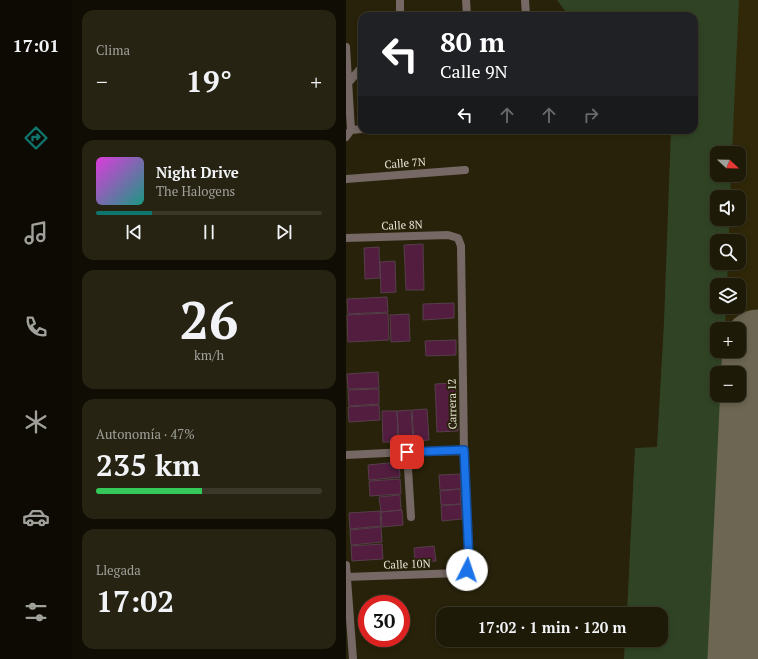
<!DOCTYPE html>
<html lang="es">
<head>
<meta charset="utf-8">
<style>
	body { margin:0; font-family:"PT Serif",serif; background:#262312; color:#f1f3f6; height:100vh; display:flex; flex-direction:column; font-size:15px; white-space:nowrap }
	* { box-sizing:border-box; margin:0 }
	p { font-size:13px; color:#a1a19c }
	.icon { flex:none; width:22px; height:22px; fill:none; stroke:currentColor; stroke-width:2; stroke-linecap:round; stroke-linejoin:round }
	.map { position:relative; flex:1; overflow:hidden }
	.panel { display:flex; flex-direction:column; gap:10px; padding:10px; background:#100e04; width:274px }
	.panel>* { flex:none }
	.top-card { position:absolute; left:12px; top:12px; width:340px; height:122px; border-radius:12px; box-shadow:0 2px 6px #0003,0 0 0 1px #3c3829; background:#202124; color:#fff; overflow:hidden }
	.needle { width:26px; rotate:112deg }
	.buttons { position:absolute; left:364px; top:146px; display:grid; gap:8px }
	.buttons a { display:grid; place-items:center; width:36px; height:36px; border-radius:8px; background:#1e1a08; box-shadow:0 2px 6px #0003,0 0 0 1px #3c3829; font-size:20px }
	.speed { position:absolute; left:12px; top:595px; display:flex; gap:8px; font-size:20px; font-weight:700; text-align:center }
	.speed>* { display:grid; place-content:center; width:52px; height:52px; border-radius:50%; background:#1e1a08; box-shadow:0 2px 6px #0003,0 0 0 1px #3c3829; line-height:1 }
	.speed .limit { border:6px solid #d22; background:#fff; color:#111 }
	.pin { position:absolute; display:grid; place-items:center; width:34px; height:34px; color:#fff; margin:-17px; border-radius:8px; box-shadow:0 2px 6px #0006 }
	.me { position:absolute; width:44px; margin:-22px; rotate:4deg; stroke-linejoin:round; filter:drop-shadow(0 0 3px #0008) }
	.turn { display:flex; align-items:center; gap:14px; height:84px; padding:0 16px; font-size:18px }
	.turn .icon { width:52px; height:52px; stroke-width:2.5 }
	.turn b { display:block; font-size:28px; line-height:34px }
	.lanes { display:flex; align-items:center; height:38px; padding:0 16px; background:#0003; justify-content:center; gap:20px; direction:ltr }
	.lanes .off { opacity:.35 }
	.big { font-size:30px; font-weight:800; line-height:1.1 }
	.panel .card { flex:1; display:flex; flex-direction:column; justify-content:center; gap:6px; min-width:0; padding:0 14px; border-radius:12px; background:#262312 }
	.panel .dial { align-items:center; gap:0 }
	.dial b { font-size:52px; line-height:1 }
	.song { display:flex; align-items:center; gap:12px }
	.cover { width:48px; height:48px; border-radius:6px; background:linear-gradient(135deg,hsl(300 70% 55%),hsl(170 70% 35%)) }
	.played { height:4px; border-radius:2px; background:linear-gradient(90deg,#0f766e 25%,#3c3829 25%) }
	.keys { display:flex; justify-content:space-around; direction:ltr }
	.heat { display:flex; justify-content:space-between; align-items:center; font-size:22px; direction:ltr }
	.charge { height:6px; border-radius:3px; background:linear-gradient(90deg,#34c759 47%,#3c3829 0) }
	.trip { position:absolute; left:90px; top:607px; width:232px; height:40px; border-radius:12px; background:#1e1a08; box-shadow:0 2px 6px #0003,0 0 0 1px #3c3829; font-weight:800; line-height:40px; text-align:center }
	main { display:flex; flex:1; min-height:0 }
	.tab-bar { display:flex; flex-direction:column; width:72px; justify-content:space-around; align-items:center; background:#0c0a03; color:#a1a19c }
	.tab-bar .icon { width:28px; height:28px }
	.tab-bar .selected { color:#0f766e }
	.tab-bar b { font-size:18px; color:#f1f3f6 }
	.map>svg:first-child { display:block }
	.built { fill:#302808; fill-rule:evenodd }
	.green { fill:#304425 }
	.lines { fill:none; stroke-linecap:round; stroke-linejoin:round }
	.runway { stroke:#6c6652; stroke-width:71 }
	.building { fill:#531d3f; stroke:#563e4b }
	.minor { stroke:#756865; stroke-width:8 }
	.route-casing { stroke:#114b97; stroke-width:10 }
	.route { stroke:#1a73e8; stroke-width:7 }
	.labels { text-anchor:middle; stroke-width:4; stroke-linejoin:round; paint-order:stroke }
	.street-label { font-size:11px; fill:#e8e5d7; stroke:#28220a }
</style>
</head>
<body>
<main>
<nav class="tab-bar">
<b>17:01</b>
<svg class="icon selected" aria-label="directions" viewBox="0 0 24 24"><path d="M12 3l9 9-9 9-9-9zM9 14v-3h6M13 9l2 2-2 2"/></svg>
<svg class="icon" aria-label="music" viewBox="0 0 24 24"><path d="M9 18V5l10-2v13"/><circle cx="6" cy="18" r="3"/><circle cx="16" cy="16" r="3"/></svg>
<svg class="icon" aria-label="phone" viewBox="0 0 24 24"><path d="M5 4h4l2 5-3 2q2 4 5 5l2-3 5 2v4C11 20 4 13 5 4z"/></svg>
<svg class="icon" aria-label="climate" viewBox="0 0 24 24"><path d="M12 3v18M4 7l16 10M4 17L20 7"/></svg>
<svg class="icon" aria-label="car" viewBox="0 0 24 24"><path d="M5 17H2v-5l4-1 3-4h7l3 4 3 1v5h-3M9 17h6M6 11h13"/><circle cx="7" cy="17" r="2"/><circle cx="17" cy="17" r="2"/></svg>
<svg class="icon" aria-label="filters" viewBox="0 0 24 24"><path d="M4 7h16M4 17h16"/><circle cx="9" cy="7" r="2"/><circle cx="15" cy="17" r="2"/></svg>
</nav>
<section class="panel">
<div class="card"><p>Clima</p>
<div class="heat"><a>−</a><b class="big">19°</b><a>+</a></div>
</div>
<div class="card">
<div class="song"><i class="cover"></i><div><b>Night Drive</b><p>The Halogens</p></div></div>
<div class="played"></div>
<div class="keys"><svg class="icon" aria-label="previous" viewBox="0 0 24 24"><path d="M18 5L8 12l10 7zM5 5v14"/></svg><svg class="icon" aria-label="pause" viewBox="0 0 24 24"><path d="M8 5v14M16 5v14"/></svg><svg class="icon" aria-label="next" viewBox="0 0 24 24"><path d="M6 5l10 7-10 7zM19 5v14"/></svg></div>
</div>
<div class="card dial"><b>26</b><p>km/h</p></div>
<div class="card"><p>Autonomía · 47%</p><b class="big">235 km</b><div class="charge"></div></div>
<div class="card"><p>Llegada</p><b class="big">17:02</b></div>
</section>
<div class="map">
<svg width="412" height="659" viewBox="0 0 412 659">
	<rect width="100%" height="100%" fill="#28220a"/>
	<path class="built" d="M211,0h201v659h-134l1,-19h36v-26h-34l8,-166 22,-1 7,-124 7,-193h23v-114h-125zM371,153h22v22h-22zM371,197h22v22h-22zM371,241h22v22h-22zM371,285h22v22h-22zM371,329h22v22h-22zM371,373h22v22h-22z"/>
	<path class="green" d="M211,0h182l-7,153h-15v22h14l-1,22h-13v22h12v22h-12v22h11l-1,22h-10v22h9l-1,22h-8v22h7l-1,22h-6v22h5l-11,264h-87l1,-19h36v-26h-34l8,-166 22,-1 7,-124 7,-193h23v-114h-125z"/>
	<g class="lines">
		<path class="runway" d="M397,659l15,-314"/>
	</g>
	<path class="building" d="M77,244l1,46h-18l-2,-45z
		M33,247l1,31 -15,1 -1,-31z
		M49,261l1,31 -15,1 -1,-31z
		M41,297l1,15 -40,2 -1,-15z
		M108,303v15l-31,2v-16z
		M42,313l1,27 -41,2 -1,-27z
		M63,314l1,27 -19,1 -1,-27z
		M110,340v15l-30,1 -1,-15z
		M32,372l1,16 -31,1 -1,-15z
		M110,383l2,48 -21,1 -2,-48z
		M33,389v15l-30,2 -1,-16z
		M33,405l1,15 -31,2 -1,-15z
		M81,409l2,31 -15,1 -2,-31z
		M65,410l2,30 -14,1 -2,-30z
		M36,411h15l1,31h-15z
		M53,462l1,15 -31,3 -1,-15z
		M114,474l1,15 -21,1 -1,-15z
		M54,479l1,15 -31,2 -1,-15z
		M114,489l1,15 -20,1 -1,-14z
		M54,495l1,15 -20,2 -2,-15z
		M115,504l1,15 -20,2 -1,-15z
		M56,510l1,15 -21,2 -1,-15z
		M34,511l1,15 -31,3 -1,-16z
		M35,527l1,15 -31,3 -1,-15z
		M36,544l1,15 -31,2 -1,-15z
		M88,546l2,15 -21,1 -1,-14z"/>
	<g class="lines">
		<path class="minor" d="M54,0v16
			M120,0l1,16
			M179,0l1,16
			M0,47l5,83
			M2,83l14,-16
			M0,137l5,-7 11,-1
			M0,179l119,-9
			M0,238l102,-3 10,3 3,8 3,205 5,110 -2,9 -7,3 -114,4
			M61,452l4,65
			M0,455l61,-3 57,-1
			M0,565l7,94"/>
	</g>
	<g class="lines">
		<defs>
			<path id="route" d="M61,452l57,-2 5,111 -2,9"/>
		</defs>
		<use href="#route" class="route-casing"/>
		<use href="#route" class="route"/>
	</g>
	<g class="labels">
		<g class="street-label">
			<text transform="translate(59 163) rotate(-4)" y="4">Calle 7N</text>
			<text transform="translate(56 225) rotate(-2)" y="4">Calle 8N</text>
			<text transform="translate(106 404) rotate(-91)" y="4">Carrera 12</text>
			<text transform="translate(61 564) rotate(-2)" y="4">Calle 10N</text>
		</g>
	</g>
</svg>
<div class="buttons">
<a><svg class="needle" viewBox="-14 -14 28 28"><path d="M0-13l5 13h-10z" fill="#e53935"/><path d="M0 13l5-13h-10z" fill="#a1a19c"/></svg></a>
<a><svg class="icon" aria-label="sound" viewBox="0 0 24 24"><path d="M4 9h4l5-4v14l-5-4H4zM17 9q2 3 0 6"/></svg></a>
<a><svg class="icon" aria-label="search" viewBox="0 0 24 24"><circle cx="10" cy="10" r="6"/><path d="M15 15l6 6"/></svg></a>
<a><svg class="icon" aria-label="layers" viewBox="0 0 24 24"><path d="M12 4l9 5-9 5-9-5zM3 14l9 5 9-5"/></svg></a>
<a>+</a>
<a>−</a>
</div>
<div class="speed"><div class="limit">30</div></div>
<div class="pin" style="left:61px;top:452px;background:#d93025"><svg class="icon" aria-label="arrive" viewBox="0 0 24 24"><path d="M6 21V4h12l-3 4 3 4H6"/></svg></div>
<svg class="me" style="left:121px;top:570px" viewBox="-20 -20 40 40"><circle r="19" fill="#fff"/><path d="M0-13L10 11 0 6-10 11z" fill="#1a73e8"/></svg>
<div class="trip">17:02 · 1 min · 120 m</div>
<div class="top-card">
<div class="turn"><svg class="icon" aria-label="left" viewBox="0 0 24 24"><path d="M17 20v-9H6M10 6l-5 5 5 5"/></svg><div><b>80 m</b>Calle 9N</div></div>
<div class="lanes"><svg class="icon" aria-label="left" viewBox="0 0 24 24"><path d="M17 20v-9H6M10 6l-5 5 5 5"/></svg><svg class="icon off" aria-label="ahead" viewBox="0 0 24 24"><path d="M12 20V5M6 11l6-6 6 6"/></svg><svg class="icon off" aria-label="ahead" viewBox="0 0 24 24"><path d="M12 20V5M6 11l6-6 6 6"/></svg><svg class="icon off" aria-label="right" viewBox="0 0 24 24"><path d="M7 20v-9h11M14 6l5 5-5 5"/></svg></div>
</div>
</div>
</main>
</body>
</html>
